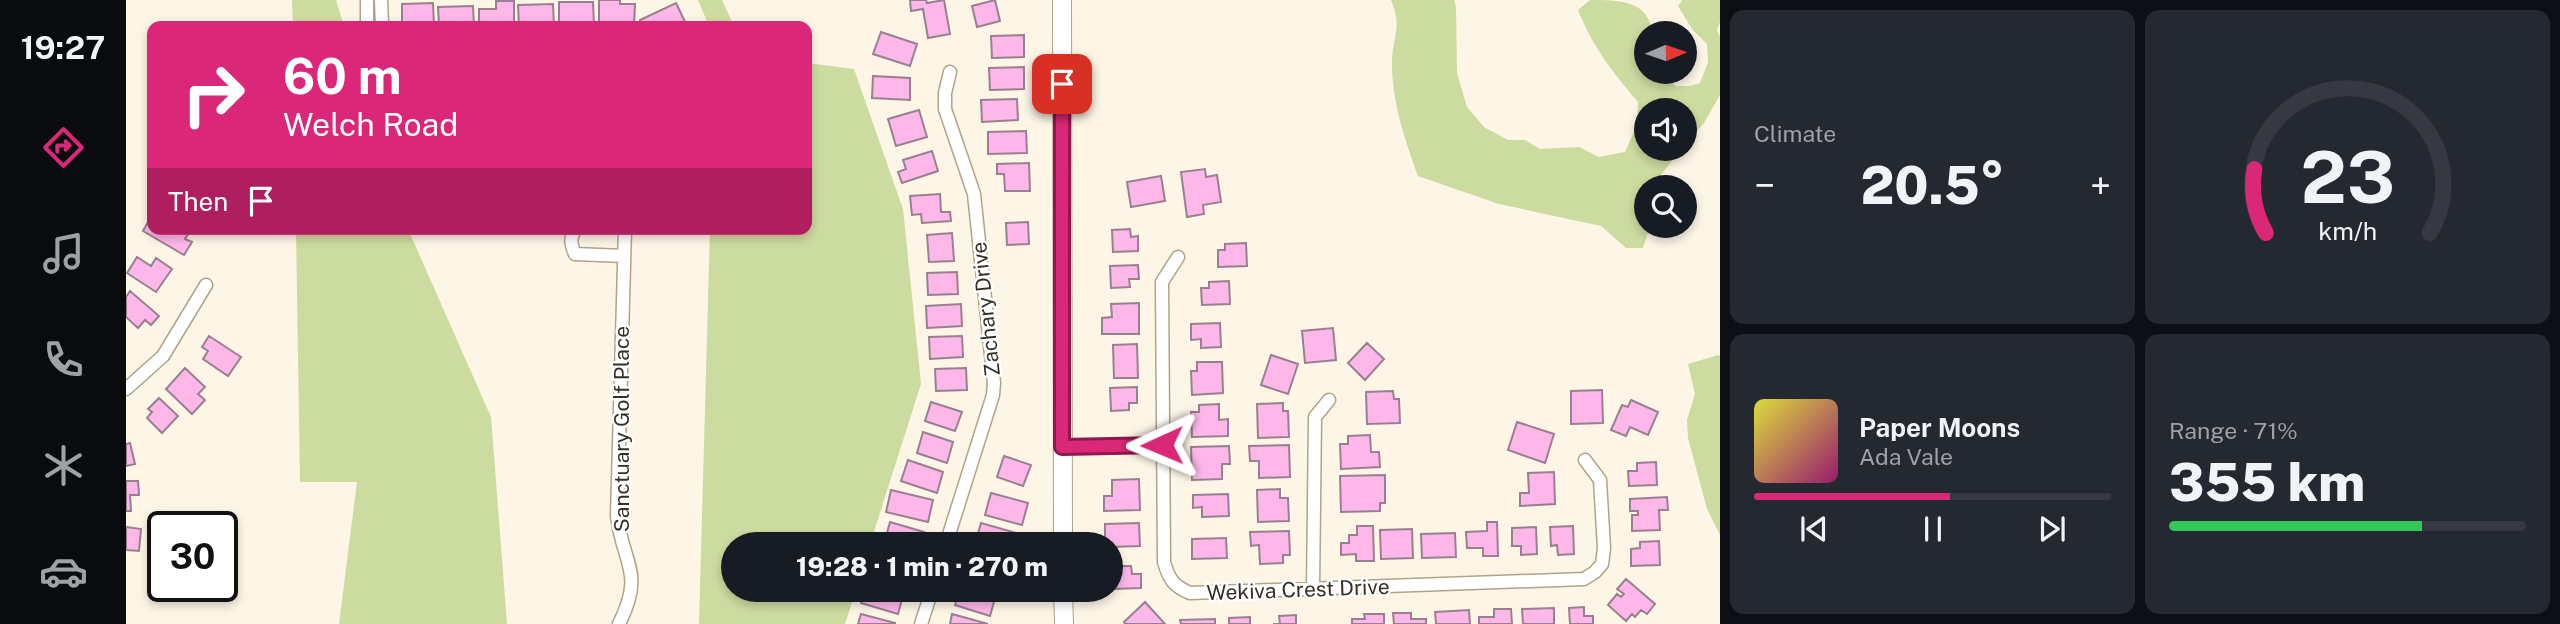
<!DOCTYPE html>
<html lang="en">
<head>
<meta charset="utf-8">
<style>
	body { margin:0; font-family:"Public Sans",sans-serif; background:#242831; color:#f1f3f6; height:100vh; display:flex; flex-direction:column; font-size:26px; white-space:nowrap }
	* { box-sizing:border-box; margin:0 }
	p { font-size:23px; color:#9ea1a6 }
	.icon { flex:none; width:38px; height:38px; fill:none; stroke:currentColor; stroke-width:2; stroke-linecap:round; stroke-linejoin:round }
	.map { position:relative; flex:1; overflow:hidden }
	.details { display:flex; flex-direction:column; gap:10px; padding:10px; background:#0d0f14; width:840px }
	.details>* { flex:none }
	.top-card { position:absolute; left:21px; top:21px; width:665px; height:214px; border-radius:14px; box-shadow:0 4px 10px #0003; background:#db2777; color:#fff; overflow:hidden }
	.needle { width:46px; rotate:88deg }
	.fabs { position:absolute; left:1508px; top:21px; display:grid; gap:14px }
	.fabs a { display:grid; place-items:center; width:63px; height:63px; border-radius:50%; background:#171b24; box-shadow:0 4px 10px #0003; font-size:35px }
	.speed { position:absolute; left:21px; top:511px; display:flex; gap:14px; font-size:35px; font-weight:700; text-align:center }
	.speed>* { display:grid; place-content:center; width:91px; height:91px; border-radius:50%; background:#171b24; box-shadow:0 4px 10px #0003; line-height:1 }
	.speed .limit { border:4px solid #111; border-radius:10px; background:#fff; color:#111 }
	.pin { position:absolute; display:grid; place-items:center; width:60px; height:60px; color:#fff; margin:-30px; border-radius:14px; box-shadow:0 4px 10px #0006 }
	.me { position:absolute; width:77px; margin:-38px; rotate:269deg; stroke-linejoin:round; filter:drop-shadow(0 0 5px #0008) }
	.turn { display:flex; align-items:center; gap:24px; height:147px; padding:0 21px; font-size:32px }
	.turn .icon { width:91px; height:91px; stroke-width:2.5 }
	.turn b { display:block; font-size:49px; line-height:60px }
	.then { display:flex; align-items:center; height:66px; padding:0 21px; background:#0003; gap:14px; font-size:26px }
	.big { font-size:52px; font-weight:800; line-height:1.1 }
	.details .widget { flex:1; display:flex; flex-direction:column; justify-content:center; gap:10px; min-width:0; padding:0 24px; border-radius:14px; background:#242831 }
	.details .dial { align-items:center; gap:0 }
	.dial svg { height:182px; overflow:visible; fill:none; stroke:#363941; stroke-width:7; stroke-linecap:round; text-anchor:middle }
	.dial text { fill:#f1f3f6; stroke:none }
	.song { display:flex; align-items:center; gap:21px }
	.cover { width:84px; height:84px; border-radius:10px; background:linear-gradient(135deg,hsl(60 70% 55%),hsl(320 70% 35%)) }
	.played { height:7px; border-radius:4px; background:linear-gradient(90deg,#db2777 55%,#363941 55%) }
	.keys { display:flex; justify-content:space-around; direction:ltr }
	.heat { display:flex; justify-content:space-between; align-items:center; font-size:38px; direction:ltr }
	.charge { height:10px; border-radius:5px; background:linear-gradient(90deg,#34c759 71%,#363941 0) }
	.details .tiles { flex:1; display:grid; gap:10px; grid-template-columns:repeat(2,1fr) }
	.trip { position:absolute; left:595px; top:532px; width:402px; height:70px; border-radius:35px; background:#171b24; box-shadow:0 4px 10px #0003; font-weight:800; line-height:70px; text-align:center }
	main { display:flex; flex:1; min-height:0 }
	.menu { display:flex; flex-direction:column; width:126px; justify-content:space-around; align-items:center; background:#090b0e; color:#9ea1a6 }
	.menu .icon { width:49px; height:49px }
	.menu .active { color:#db2777 }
	.menu b { font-size:32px; color:#f1f3f6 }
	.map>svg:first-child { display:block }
	.green { fill:#ccdb9f }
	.building { fill:#feb7e9; stroke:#998091; stroke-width:2 }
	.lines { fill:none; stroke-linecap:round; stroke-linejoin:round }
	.street-casing { stroke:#b0a38a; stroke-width:15 }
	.secondary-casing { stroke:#b0a38a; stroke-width:20 }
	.street { stroke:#fff; stroke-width:12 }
	.secondary { stroke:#fff; stroke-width:18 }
	.route-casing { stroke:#8e194d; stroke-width:18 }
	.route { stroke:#db2777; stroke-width:12 }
	.labels { text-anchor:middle; stroke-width:5; stroke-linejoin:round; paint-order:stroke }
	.street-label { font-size:21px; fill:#342e24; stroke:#fff }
</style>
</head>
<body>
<main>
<nav class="menu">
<b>19:27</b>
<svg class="icon active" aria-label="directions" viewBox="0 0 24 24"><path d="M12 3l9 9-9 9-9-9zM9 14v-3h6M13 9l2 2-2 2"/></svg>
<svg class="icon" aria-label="music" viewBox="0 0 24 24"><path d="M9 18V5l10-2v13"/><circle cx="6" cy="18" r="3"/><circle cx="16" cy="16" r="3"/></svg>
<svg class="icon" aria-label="phone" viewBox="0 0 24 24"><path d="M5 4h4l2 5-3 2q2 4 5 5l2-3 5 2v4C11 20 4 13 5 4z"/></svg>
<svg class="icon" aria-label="climate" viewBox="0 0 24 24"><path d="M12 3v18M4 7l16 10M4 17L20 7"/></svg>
<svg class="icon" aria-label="car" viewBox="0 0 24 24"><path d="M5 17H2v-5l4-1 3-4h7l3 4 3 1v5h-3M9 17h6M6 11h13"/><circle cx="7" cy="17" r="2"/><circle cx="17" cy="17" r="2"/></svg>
</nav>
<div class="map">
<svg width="1594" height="624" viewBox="0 0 1594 624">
	<rect width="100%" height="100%" fill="#fdf5e5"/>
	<path class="green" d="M166,0h44l8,26h-51z
		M572,0h24l12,26h-25z
		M1265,0h63l2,7 1,66 10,34 17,20 24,13h17l15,9 39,-2 20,10 26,-5 12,-27 1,-23c-27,-32 -44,-53 -60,-92l12,-10c29,0 59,0 62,33h-5v39h14l15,14h14l10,-3 8,-21 -1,-18 -15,-15 -14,-23 4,-6h38v22l-3,8 3,7v58l-16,28 -19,22v-35h-38v39h35l-27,33v5h-8v39h3l-7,22h-17l-25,-22 -102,-22 -81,-28c-13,-36 -26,-74 -26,-112 0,-28 11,-35 -1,-64z
		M681,63l47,6 49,140 18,175 -51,160h-137v46h123l-11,34h-146l11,-395h97z
		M170,229h112l83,188 16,207h-168l18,-142h-57z
		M1592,355l2,1v179l-13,-26 -19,-71 -1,-18 8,-26 -7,-30z"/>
	<path class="building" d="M473,0h21v4h15l-1,22h-35z
		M784,0h16l1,3 17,-3 6,34 -22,4 -5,-29 -12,2z
		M869,0l5,21 -23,6 -5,-21z
		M370,1h18v25h-35v-17h17z
		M433,2h34l1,24h-35z
		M307,3l1,23h-32v-22z
		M550,3l11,23h-44l-3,-6z
		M427,4l1,22h-35l-1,-21z
		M347,6l1,20h-35l-1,-19z
		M755,32l36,12 -7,22 -37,-12z
		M898,35v22l-32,1 -1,-22z
		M898,67v22l-34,1 -1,-22z
		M747,76l37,2v22l-38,-2z
		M891,99l1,21 -36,2 -1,-22z
		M793,110l8,27 -31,9 -8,-27z
		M900,131l1,22 -39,1v-22z
		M806,151l6,20 -36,12 -4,-11 8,-3 -3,-9z
		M903,163l1,28h-25l-1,-17h-7v-10z
		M1079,169l1,8 11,-2 4,27 -18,3 1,9 -17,3 -6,-45z
		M1035,176l4,25 -34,6 -4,-25z
		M814,194l1,18h9l1,9 -29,2 -1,-9 -9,1 -2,-19z
		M26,215v14l38,2 -5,8 7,3 -8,13 -41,-24z
		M902,222l1,22 -22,1 -1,-22z
		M1004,229l1,8 7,-1v15l-25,1 -1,-22z
		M826,233l2,28 -25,1 -2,-27z
		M1120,243l1,23 -29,1v-17h7v-6z
		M11,257l14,9 5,-8 16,11 -16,23 -29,-19z
		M1012,265l1,14h-10l1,8 -19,1 -1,-22z
		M831,272l1,22 -30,1 -1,-22z
		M1103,281l1,23 -28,1 -1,-17h8v-6z
		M4,291l29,25 -8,9 -6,-5 -7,8 -12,-11v-20z
		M1013,303v31h-37v-16l10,-1 -1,-13z
		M835,304l1,22 -35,2 -1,-22z
		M1094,323l1,24 -20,1v-9l-10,1v-16z
		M1207,328l3,32 -31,3 -3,-32z
		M83,336l32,21 -13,19 -25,-17 5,-8 -6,-4z
		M836,336l1,21 -33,2 -1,-22z
		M1241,343l17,16 -19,21 -17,-17z
		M1011,344l1,34h-24l-1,-33z
		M1145,355l27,9 -10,30 -27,-9z
		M1071,362h25l1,31 -31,2 -1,-24h6z
		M59,368l20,19 -7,7 7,6 -13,14 -26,-25z
		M840,368l1,22 -31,1 -1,-22z
		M1011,387v16h-8v7l-18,1 -1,-23z
		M1476,390l1,33 -32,1v-33z
		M1267,391l1,8h5l1,24 -33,1 -1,-32z
		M33,398l19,18 -16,17 -15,-15 5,-6 -4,-3z
		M1505,400l27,12 -10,23 -18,-8 -4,9 -15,-6 11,-25 6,2z
		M805,402l31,10 -7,19 -30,-10z
		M1157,403v8h5l1,26 -31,1 -1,-34z
		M1093,404v16l9,-1v17l-36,1 -1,-25h8v-7z
		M1391,422l37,12 -9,29 -37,-13z
		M797,432l30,10 -6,21 -30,-10z
		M1244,435l1,17h8l1,15 -39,2 -1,-25h8v-8z
		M4,443l5,21 -9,2v-22z
		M1163,445l1,32 -31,1v-17h-9l-1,-15z
		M1103,446l1,18h-8v15l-30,1 -1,-33z
		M878,456l27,9 -8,21 -26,-9z
		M782,460l35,12 -6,21 -36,-12z
		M1530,462l1,23 -28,1 -1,-15h9v-8z
		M1428,472l1,32 -35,2v-13h9l-1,-20z
		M1259,475v28h-5v8l-39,1 -1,-36z
		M1013,479l1,31 -36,1v-15h8v-16z
		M0,481h12l1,14h-9l1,16h-5z
		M1154,489v9h8l1,23 -31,1 -1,-32z
		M765,490l42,10 -5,22 -42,-10z
		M865,493l37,10 -6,22 -37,-10z
		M1102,494l1,22 -27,1v-10l-9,1v-13z
		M1541,497l1,13h-9l1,20 -28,1v-16h6v-4h-8v-12z
		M764,522l34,10 -4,12h-36z
		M1361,522h10l1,34h-15v-8h-16l-1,-16 21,-1z
		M855,523l42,12 -3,9h-45z
		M1013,523l1,23 -29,1v-3h-6v-20z
		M1231,526h16l1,35h-18v-7l-15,1v-12h8v-8h8z
		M1447,526l1,28 -16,1 -1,-10 -6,1 -1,-19z
		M0,527l15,2 -2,22 -13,-1z
		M1410,527l1,27 -16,1v-9h-9v-18z
		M1286,529l1,29 -32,1 -1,-29z
		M1163,531l1,24h-7v8l-23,1 -1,-19 -8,1 -1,-14z
		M1329,533l1,24 -34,1 -1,-24z
		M1100,538l1,20 -35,1v-20z
		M1533,541l1,24 -29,1v-17l9,-1v-6z
		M986,566h19l1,8h9v14l-28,1z
		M1500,579l29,25 -8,10 -6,-4 -6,7 -3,-3 -6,7 -18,-16 9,-11 4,3 3,-3 -7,-5z
		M738,590h30l10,2 -6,22 -37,-11z
		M834,590h21l15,5 -6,21 -35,-11z
		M1019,602l20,22h-40l-1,-2z
		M1458,607v9h9v8h-23l-1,-16z
		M1428,608v16h-31l-1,-15z
		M1368,609h17l1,15h-33v-7h15z
		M1343,610l1,14h-34l-1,-12z
		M1267,613h18v6h15v5h-32z
		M735,614l34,9v1h-37z
		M826,614l36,10h-38z
		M1238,614h20v10h-32v-5h13z
		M1170,615v9h-23h7l-1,-8z
		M1124,617v7h-21v-6z
		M1089,619v5h-34l-1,-4z"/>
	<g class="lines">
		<defs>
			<path id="street" d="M255,0l1,26
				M241,26v-26
				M450,229c-7,8 -5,16 -1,25l49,2
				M1052,257l-16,25 2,280c5,17 9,24 26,31l394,-14 11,-7 7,-8 2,-16 -4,-68 -15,-20
				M0,389l37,-33 43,-71
				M936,447l100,-2
				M820,544l47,-149 1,-12 -20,-189 -29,-85v-16l5,-21
				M1187,589l2,-172 14,-17
				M493,624c26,-52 4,-59 -2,-108l8,-287
				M795,624l11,-34"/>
			<path id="secondary" d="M936,0l1,544
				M937,590l1,34"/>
		</defs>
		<use href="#street" class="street-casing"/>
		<use href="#secondary" class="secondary-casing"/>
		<use href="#street" class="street"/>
		<use href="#secondary" class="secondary"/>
	</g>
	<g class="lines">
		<defs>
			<path id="route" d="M936,84v363l100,-2"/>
		</defs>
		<use href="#route" class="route-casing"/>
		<use href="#route" class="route"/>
	</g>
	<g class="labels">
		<g class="street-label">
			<text transform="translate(860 309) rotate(-96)" y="7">Zachary Drive</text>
			<text transform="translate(496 429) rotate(-90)" y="7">Sanctuary Golf Place</text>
			<text transform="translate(1172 590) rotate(-2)" y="7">Wekiva Crest Drive</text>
		</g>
	</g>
</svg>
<div class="fabs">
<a><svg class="needle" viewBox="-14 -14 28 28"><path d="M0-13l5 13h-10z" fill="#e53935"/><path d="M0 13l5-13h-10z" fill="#9ea1a6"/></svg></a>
<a><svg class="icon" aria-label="sound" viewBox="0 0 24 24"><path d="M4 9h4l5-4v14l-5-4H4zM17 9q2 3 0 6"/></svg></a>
<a><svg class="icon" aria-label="search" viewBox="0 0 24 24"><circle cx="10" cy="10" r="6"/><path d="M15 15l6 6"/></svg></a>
</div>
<div class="speed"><div class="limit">30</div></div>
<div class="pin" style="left:936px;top:84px;background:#d93025"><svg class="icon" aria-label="arrive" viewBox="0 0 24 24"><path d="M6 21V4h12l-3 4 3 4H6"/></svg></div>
<svg class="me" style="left:1036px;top:445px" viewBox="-20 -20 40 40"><path d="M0-17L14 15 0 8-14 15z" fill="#db2777" stroke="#fff" stroke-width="4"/></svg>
<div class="trip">19:28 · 1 min · 270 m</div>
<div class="top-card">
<div class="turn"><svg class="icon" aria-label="right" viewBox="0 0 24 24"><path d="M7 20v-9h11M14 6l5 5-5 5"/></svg><div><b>60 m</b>Welch Road</div></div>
<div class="then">Then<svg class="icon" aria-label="arrive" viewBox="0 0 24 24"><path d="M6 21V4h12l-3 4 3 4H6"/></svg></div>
</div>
</div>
<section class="details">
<div class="tiles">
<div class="widget"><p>Climate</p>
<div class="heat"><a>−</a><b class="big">20.5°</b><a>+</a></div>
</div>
<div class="widget dial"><svg viewBox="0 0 100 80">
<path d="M14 69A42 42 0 1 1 86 69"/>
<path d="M14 69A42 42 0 0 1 9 41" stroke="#db2777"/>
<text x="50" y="56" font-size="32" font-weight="700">23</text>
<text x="50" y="72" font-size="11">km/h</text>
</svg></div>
<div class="widget">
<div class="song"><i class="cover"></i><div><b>Paper Moons</b><p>Ada Vale</p></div></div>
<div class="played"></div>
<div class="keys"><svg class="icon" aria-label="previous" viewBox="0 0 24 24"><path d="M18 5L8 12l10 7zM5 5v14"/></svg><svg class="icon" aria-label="pause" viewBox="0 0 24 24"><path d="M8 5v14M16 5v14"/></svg><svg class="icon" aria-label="next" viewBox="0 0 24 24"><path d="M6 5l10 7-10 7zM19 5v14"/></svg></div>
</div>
<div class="widget"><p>Range · 71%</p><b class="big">355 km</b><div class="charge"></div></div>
</div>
</section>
</main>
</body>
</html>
